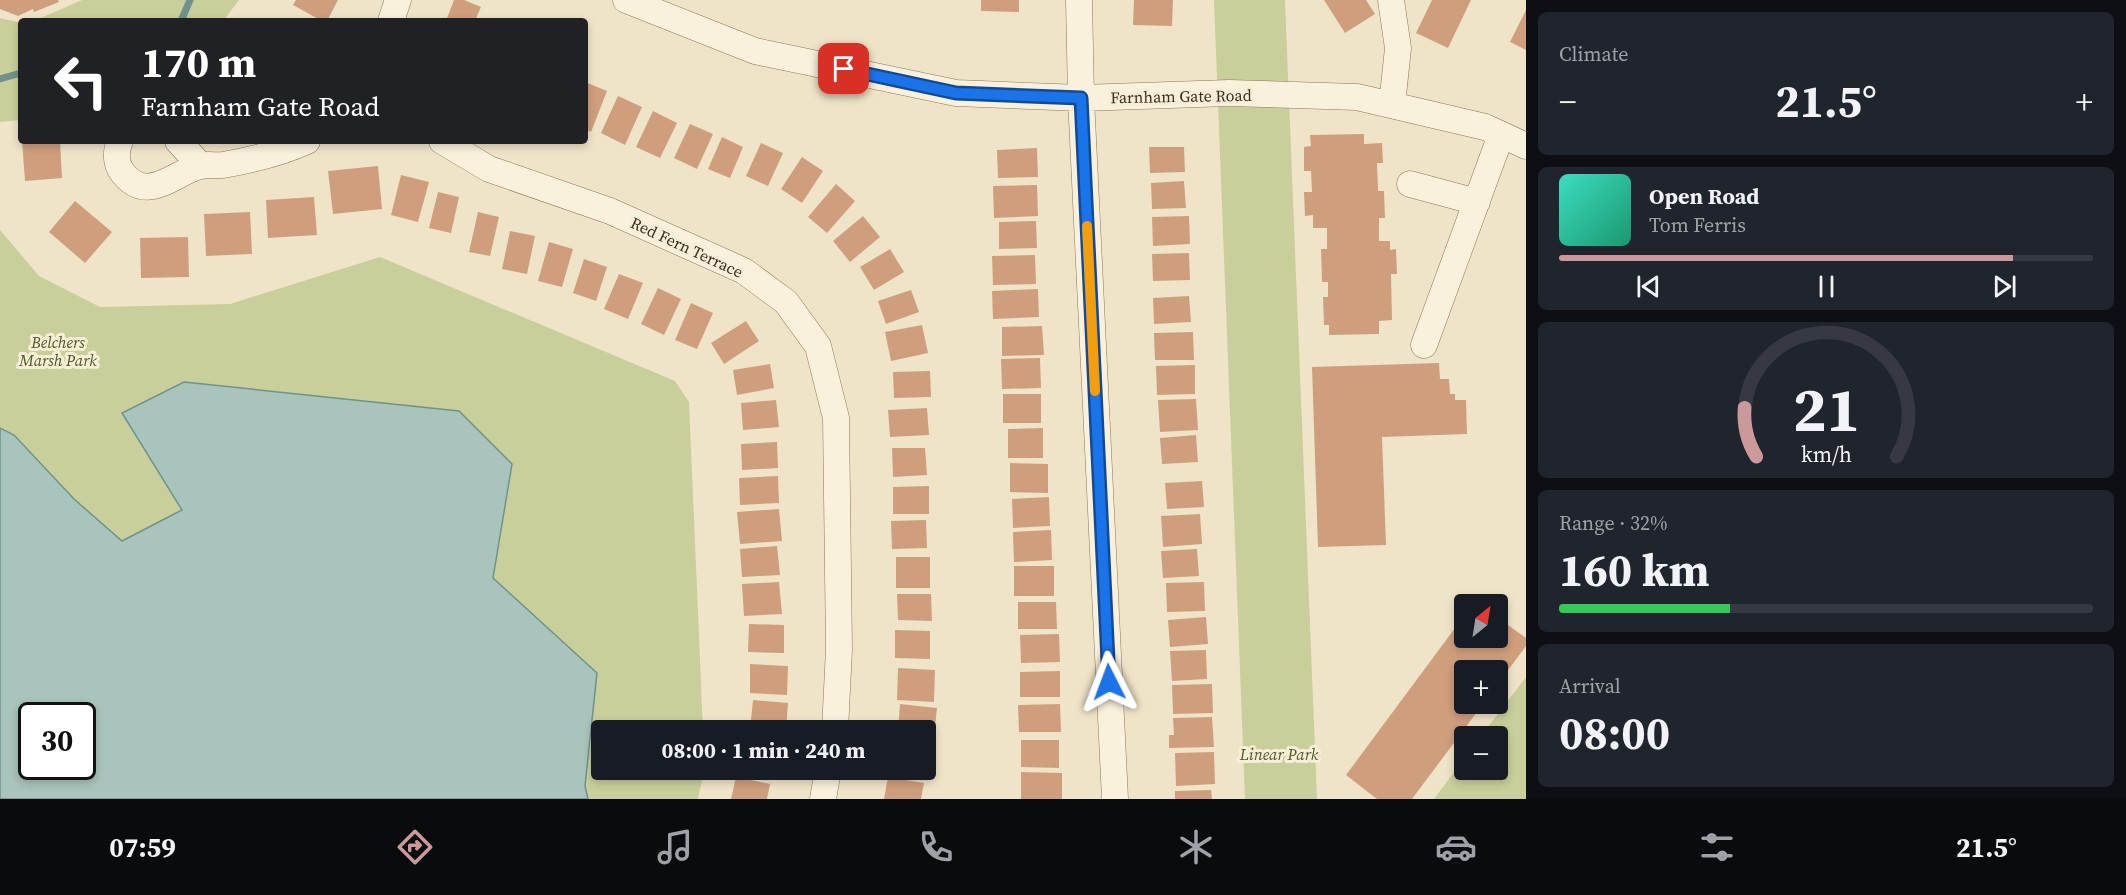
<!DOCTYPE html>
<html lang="en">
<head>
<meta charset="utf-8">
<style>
	body { margin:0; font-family:"Source Serif 4",serif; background:#20242c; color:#f1f3f6; height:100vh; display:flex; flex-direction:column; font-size:22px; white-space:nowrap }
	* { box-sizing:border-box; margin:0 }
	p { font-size:20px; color:#9ea1a6 }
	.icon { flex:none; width:33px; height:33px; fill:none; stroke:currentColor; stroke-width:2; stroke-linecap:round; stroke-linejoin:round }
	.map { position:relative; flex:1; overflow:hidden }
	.panel { display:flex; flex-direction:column; gap:12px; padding:12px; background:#0d0f14; width:600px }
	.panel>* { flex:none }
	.top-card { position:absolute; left:18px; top:18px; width:570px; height:126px; border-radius:6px; box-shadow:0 3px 9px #0003; background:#202124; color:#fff; overflow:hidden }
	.needle { width:39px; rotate:30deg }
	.tools { position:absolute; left:1454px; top:594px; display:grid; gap:12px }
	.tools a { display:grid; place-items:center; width:54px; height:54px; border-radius:6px; background:#171b24; box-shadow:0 3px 9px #0003; font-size:30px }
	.speed { position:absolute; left:18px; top:702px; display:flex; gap:12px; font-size:30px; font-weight:700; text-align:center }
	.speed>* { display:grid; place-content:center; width:78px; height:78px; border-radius:50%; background:#171b24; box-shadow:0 3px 9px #0003; line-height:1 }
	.speed .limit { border:3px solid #111; border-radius:9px; background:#fff; color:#111 }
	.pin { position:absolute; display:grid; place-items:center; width:51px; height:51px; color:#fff; margin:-26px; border-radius:12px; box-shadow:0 3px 9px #0006 }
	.me { position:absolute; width:66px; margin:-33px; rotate:357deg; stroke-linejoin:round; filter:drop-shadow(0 0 4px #0008) }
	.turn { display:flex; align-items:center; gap:21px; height:126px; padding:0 24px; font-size:27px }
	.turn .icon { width:78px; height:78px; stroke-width:2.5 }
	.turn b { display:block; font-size:42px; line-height:51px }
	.big { font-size:45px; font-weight:700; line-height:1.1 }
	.panel .widget { flex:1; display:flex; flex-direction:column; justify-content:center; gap:9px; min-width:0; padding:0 21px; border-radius:9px; background:#20242c }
	.panel .dial { align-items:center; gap:0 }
	.dial svg { height:156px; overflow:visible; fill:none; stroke:#363941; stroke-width:7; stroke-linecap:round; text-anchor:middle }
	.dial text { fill:#f1f3f6; stroke:none }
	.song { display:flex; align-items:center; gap:18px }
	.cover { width:72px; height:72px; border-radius:9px; background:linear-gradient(135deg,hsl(170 70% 55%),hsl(160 70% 35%)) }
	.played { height:6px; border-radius:3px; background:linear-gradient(90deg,#cc999b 85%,#363941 85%) }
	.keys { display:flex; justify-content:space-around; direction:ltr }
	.heat { display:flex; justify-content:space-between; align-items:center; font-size:33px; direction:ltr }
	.charge { height:9px; border-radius:4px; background:linear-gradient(90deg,#34c759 32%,#363941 0) }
	.trip { position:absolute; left:591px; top:720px; width:345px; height:60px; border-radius:6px; background:#171b24; box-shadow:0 3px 9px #0003; font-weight:700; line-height:60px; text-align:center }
	.tabs { display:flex; height:96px; justify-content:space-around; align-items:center; background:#090b0e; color:#9ea1a6 }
	.tabs .icon { width:42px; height:42px }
	.tabs .current { color:#cc999b }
	.tabs b { font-size:27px; color:#f1f3f6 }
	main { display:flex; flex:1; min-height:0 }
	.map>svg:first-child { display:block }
	.green { fill:#c9cf9b }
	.water { fill:#a9c4bc; stroke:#6f938a; stroke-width:1.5; fill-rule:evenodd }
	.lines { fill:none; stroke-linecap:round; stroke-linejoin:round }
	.stream { stroke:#6f938a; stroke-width:7 }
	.building { fill:#cf9f7d }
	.minor-casing { stroke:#8d765c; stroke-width:27 }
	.minor { stroke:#faf1dc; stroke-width:26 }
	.route-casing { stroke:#114b97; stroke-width:15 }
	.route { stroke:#1a73e8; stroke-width:10 }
	.slow { stroke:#f59e0b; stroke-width:10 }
	.labels { text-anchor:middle; stroke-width:6; stroke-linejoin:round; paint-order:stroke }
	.street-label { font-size:16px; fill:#3d2e20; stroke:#f7eed8 }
	.park-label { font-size:16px; font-style:italic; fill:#4d5a26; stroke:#f7eed8 }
</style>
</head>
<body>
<main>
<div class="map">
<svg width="1526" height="799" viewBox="0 0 1526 799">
	<rect width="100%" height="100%" fill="#f0e4c8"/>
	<path class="green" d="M82,0h157l-16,21h-189z
		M1214,0h71l32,799h-72z
		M0,18l21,5v97l-21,2z
		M0,230l39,46 61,31 130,-3 150,-47 295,124 14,21 14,328h-101v40h102l-6,29h-110l-3,-13 12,-113 -104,-95 19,-114 -330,46 -60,32 -48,-43 -60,-64 -14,-7z
		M1526,677v122h-92l30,-40v11h33v-34h-16z"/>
	<path class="water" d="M184,382l275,29 53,53 -19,114 104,95 -12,113 3,13h-588v-371l14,7 60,64 48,42 60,-31 -60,-97zM32,716h50v50h-50z"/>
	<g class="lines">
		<path class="stream" d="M181,21l9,-21
			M0,79l21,-6"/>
	</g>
	<path class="building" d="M0,0h58l1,2 -25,10 -1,-3 -15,7 -18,-7z
		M296,0h42l-11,21h-5l-29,-16z
		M454,0h10l17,7 -6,14h-29z
		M981,0h38v12l-38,-1z
		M1134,0h39l-1,26 -39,-1z
		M1324,0h42l9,14 -30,19z
		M1432,0h39l-23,48 -32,-15z
		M1526,10v40l-16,-8z
		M585,82l22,9 -16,41 -6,-3z
		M618,96l24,11 -17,38 -24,-12z
		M653,111l24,12 -17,35 -24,-11z
		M690,124l23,10 -16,35 -23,-11z
		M1364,134v10l18,-1 1,20h-6l1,28h6l1,27h-6v23h11v9l6,-1 1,25h-6l1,46 -13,1v13l-50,1v-10h-5l-1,-28h5v-15h-6l-1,-33h6v-21h-14v-13l-8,1 -1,-24h8l-1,-21h-7v-24l7,-1 -1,-11z
		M722,137l21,10 -13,31 -22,-9z
		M22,141h38l2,37 -37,3z
		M761,143l22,10 -15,33 -22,-10z
		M1149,147h35l1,25 -35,1z
		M1037,148l1,29 -40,1 -1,-28z
		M802,157l21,14 -21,32 -21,-14z
		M378,166l4,43 -49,5 -5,-43z
		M401,175l28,7 -11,40 -27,-7z
		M1184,181l2,27 -34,1 -1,-26z
		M836,184l19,17 -28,32 -19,-16z
		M1037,185l1,31 -44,2 -1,-32z
		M438,192l21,5 -8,36 -22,-5z
		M314,197l3,38 -49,3 -2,-38z
		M75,201l37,31 -27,31 -36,-31z
		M250,212l2,42 -46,2 -2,-42z
		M478,212l21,5 -9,39 -21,-4z
		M863,216l17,21 -30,25 -17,-21z
		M1189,216l1,28 -37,2 -1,-29z
		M1036,221l1,27 -38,1v-27z
		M510,231l25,5 -8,38 -25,-5z
		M188,237l1,40 -48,1 -1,-40z
		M549,242l24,7 -11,38 -24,-6z
		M890,249l14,23 -30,18 -14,-23z
		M1189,253l1,27 -37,1 -1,-27z
		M1035,255l1,29 -43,1 -1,-29z
		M584,259l23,8 -11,34 -23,-8z
		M619,274l24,9 -15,36 -24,-10z
		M658,288l23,11 -17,36 -23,-11z
		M1038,289l1,28 -46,2 -1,-28z
		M911,290l8,22 -33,12 -8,-23z
		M1189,296l2,26 -37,2 -1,-26z
		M691,303l22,10 -16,36 -22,-9z
		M746,321l13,20 -35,23 -13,-21z
		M922,325l6,28 -37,8 -6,-29z
		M1042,326l2,29 -42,1v-29z
		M1193,332l1,28h-39l-1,-27z
		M1040,358l1,30 -39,1 -1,-30z
		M1439,363l1,16h9l1,15h5v6h11l1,34 -85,3 4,108 -68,2 -6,-180z
		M770,364l4,24 -37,7 -4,-25z
		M1195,365v29l-38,1 -1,-29z
		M930,371l1,26 -37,1 -1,-26z
		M1003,394h38v29h-38z
		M1196,399l2,31 -38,2 -2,-32z
		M776,400l3,27 -36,3 -2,-27z
		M927,408l2,27 -39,2 -2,-27z
		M1043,428v30h-35v-29z
		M1196,435l2,27 -36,2 -2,-26z
		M777,442l1,26 -36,2 -1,-26z
		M892,448h33l2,27 -34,2z
		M1010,463l38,1v29l-38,-1z
		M778,476l1,27 -39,2 -1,-27z
		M1202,481l2,26 -37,2 -2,-26z
		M929,486v28h-36v-27z
		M1049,497l1,29 -37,2 -1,-29z
		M779,509l3,32 -42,3 -3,-32z
		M1200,514l2,30 -39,3 -2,-31z
		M926,520l1,28 -35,1 -1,-28z
		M1051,530l1,30 -38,2 -1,-30z
		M777,546l3,29 -38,2 -2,-28z
		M1197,549l2,27 -36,2 -2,-27z
		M896,557h34v31h-34z
		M1014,566h40v30h-40z
		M779,582l3,32 -38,2 -2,-32z
		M1204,582l1,29 -38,1 -1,-29z
		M897,594h34l1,27 -34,-1z
		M1018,602h38l1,27h-39z
		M1464,616v22h33v-21l29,21v8l-29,39v-15h-33v34h19l-71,95h-35l-31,-24z
		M1206,617l2,27 -38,3 -2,-27z
		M749,624l35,1v28l-36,-1z
		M895,630l35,1v28l-35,-1z
		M1059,634l1,28 -39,1 -1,-28z
		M1206,650l1,29 -35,2 -2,-30z
		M750,664l38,2 -1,29 -37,-2z
		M898,668l37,2 -1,32 -37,-2z
		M1060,671v26h-40v-25z
		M1212,684l1,29 -40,1 -1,-29z
		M753,700l35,3 -2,27h-36z
		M900,704l37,4 -3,28 -8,-1v-5h-28z
		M1060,704l1,28h-42l-1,-27z
		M1212,717l2,30 -45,1v-13h5l-1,-17z
		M1021,740h38v28l-38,-1z
		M1214,752l1,32 -39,2 -1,-33z
		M882,770h40l-1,7z
		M1021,772l41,1v26h-41z
		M736,777l34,7 -3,15h-36z
		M888,777l36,6 -3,16h-37z
		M1211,790l1,9h-37v-8z"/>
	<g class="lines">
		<defs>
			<path id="minor" d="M626,0l129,51 201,42 125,5 148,-5 128,4 128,30 41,19
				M1079,0l2,98 34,701
				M1391,0l7,48 -6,57
				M391,21l7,-21
				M120,141c-4,9 -5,22 2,31 25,33 51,1 78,-6 7,-2 16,0 23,-1 29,-5 58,-12 84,-24
				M178,141l23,25
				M442,141l47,28 121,42 134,60 42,31 32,44 18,72 3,231 -4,81
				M1410,184l67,18
				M1424,345l77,-210
				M823,799l5,-29"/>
		</defs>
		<use href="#minor" class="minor-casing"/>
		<use href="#minor" class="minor"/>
	</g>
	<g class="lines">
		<defs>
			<path id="route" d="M844,69l112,24 125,5 28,584"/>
		</defs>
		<use href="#route" class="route-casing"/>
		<use href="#route" class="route"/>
		<path class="slow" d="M1087,226l8,165"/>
	</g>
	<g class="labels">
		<g class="street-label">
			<text transform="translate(1181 96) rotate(-1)" y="6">Farnham Gate Road</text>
			<text transform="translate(687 247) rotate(25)" y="6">Red Fern Terrace</text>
		</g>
		<g class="park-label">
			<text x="58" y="348">Belchers<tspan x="58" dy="18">Marsh Park</tspan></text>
			<text x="1279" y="760">Linear Park</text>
		</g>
	</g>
</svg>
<div class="tools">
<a><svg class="needle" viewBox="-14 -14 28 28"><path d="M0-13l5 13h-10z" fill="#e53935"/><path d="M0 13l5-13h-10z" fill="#9ea1a6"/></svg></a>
<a>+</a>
<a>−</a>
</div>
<div class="speed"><div class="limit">30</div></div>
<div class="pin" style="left:844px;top:69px;background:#d93025"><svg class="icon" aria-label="arrive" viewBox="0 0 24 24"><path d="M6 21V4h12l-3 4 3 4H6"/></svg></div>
<svg class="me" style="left:1109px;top:682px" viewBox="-20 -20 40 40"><path d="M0-17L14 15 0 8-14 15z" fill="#1a73e8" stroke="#fff" stroke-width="4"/></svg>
<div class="trip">08:00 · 1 min · 240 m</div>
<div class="top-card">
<div class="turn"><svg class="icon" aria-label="left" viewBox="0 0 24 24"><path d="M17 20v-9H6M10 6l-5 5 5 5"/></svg><div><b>170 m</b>Farnham Gate Road</div></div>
</div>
</div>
<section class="panel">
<div class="widget"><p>Climate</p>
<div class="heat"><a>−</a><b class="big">21.5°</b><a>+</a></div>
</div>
<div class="widget">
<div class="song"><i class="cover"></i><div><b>Open Road</b><p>Tom Ferris</p></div></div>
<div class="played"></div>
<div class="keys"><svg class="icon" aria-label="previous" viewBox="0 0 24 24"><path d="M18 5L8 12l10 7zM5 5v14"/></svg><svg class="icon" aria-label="pause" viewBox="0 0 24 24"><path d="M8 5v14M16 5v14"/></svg><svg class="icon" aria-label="next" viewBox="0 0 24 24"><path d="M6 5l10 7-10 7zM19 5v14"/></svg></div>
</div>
<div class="widget dial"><svg viewBox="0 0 100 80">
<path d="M14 69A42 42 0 1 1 86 69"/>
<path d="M14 69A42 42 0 0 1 8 44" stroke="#cc999b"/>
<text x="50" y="56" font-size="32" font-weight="700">21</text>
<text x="50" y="72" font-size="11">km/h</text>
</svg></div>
<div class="widget"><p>Range · 32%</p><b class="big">160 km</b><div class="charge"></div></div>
<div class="widget"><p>Arrival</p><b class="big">08:00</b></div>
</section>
</main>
<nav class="tabs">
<b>07:59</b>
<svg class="icon current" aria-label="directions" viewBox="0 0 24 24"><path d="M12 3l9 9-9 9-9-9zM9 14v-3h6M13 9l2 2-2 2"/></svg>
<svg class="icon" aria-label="music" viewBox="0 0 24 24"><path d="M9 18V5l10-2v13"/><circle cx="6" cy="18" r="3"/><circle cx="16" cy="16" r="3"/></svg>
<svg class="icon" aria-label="phone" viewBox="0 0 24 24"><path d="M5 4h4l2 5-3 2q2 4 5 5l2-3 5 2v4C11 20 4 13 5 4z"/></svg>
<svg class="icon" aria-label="climate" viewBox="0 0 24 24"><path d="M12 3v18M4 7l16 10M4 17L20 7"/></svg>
<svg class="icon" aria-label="car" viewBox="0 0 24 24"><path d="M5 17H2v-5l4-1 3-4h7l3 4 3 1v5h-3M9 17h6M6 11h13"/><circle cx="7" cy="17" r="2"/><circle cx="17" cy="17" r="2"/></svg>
<svg class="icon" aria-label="filters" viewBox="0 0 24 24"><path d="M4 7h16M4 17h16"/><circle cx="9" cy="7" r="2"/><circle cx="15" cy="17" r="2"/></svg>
<b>21.5°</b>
</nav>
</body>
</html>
